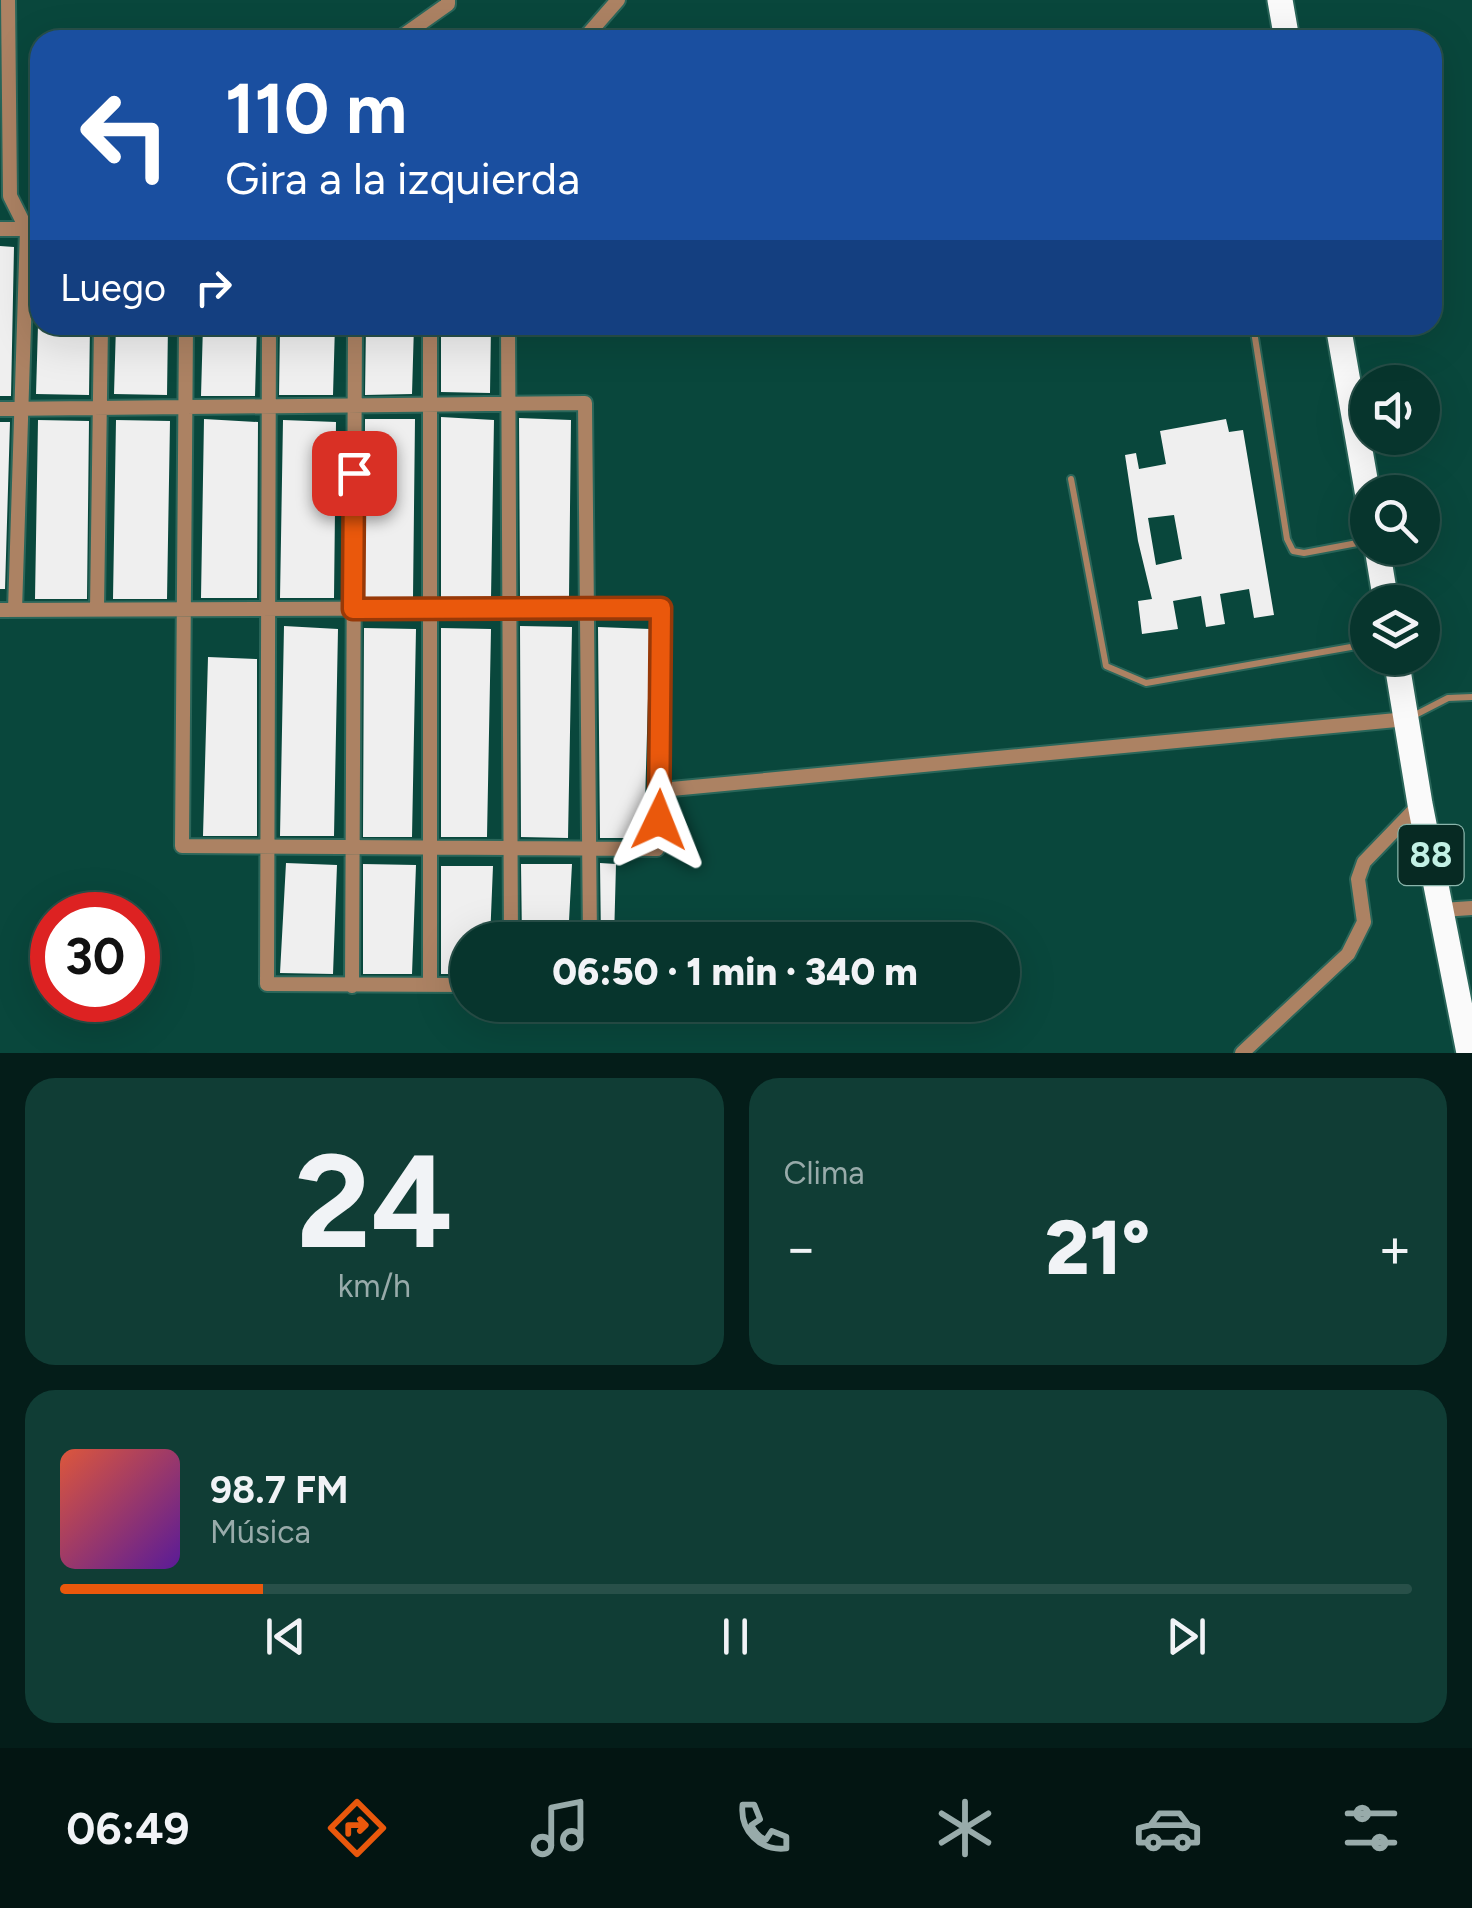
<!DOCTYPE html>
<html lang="es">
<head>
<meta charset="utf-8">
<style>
	body { margin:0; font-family:Figtree,sans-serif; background:#103d35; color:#f1f3f6; height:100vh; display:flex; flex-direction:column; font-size:38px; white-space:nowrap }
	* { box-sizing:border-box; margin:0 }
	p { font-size:32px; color:#98abaa }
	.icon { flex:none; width:55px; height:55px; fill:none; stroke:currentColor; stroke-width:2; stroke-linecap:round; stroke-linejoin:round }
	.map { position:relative; height:1053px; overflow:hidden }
	.drawer { display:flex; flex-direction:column; gap:25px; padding:25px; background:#041d19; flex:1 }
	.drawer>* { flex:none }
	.top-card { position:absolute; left:30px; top:30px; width:1412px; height:305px; border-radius:30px; box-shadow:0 10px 40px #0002,0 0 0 2px #285049; background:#1a4fa0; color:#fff; overflow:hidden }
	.buttons { position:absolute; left:1350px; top:365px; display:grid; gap:20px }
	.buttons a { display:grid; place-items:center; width:90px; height:90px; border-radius:50%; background:#07352d; box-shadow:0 10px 40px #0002,0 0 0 2px #285049; font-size:50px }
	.speed { position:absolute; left:30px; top:892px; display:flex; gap:20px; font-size:50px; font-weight:700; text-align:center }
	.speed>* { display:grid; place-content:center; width:130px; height:130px; border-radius:50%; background:#07352d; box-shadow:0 10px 40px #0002,0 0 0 2px #285049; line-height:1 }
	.speed .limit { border:15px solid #d22; background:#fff; color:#111 }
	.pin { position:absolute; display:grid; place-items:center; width:85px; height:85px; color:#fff; margin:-42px; border-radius:20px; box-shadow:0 5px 15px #0006 }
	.me { position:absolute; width:110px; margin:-55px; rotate:2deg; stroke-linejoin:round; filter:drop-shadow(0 0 8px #0008) }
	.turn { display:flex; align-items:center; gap:35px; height:210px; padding:0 30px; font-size:45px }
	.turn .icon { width:130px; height:130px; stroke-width:2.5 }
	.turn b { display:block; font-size:70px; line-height:85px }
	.then { display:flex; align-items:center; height:95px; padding:0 30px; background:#0003; gap:20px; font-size:38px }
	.big { font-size:75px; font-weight:800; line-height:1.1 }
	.drawer .widget { flex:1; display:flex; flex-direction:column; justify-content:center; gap:15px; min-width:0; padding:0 35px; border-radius:30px; background:#103d35 }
	.drawer .dial { align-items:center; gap:0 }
	.dial b { font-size:130px; line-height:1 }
	.song { display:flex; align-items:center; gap:30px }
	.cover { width:120px; height:120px; border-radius:15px; background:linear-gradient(135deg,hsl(10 70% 55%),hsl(270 70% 35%)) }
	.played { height:10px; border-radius:5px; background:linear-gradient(90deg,#ea580c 15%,#285049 15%) }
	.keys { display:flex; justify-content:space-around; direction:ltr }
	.heat { display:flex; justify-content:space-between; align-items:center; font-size:55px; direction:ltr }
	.drawer .tiles { flex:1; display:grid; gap:25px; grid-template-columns:1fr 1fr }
	.widget:last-child { grid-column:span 2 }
	.trip { position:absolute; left:450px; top:922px; width:570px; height:100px; border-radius:50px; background:#07352d; box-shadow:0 10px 40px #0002,0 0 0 2px #285049; font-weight:800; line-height:100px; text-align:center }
	.menu { display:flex; height:160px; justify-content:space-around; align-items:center; background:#031512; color:#98abaa }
	.menu .icon { width:70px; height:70px }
	.menu .on { color:#ea580c }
	.menu b { font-size:45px; color:#f1f3f6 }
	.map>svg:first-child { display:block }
	.building { fill:#efefef; fill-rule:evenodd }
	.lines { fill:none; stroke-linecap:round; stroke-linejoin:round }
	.lane-casing { stroke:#2a665a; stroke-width:10 }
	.street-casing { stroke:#2a665a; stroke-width:18 }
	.highway-casing { stroke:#2a665a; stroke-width:29 }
	.lane { stroke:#ac8263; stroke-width:6 }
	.street { stroke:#ac8263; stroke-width:14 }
	.highway { stroke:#fafafa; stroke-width:25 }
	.route-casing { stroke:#983908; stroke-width:25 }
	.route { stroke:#ea580c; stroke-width:18 }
	.labels { text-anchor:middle; stroke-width:10; stroke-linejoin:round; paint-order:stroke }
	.shield { fill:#072a23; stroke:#8ab5ab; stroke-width:2.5 }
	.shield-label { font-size:35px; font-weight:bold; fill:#c2f1e5 }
</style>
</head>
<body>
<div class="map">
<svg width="1472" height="1053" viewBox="0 0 1472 1053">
	<rect width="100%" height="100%" fill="#09473c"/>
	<path class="building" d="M0,246l14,1 -3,149h-11z
		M38,325h52l-1,70 -53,-1z
		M116,325h52l-1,70 -53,-1z
		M203,325h54l-2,71h-54z
		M280,325h55l-2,70h-54z
		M366,325h48l-2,69 -47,1z
		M441,325h50l-1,68 -49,-1z
		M441,417l53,3 -3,178h-50z
		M519,418l52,2 -2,177 -49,1z
		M204,419l54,3 -1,176h-56z
		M365,419h50l-2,179h-49z
		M1226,419l3,13 14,-2 31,185 -20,3 -5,-29 -29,5 5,30 -19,3 -5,-31 -28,5 5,28 -36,5 -4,-33 14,-2 -14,-58 -13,-86 11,-2 3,16 27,-5 -6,-33zM1174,515l8,44 -26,6 -8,-47z
		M38,420l51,1 -2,178h-52z
		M116,420l54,1 -3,178h-54z
		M283,420l53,2 -2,176h-54z
		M0,422h10l-5,167h-5z
		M284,626l54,3 -4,207h-54z
		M520,626l52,1 -4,211 -47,-1z
		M598,627l52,2 -6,209h-44z
		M364,628l52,1 -4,208h-49z
		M441,628l50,1 -4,208h-46z
		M208,657l49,2v177h-54z
		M286,863l51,2 -4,109 -53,-1z
		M600,863l16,1 -2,76h-13z
		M363,864l53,1 -4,109h-49z
		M521,864h51l-4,76h-46z
		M441,866h52l-3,74h-31l-2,34h-16z"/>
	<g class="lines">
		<defs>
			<path id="lane" d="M1253,325l34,214 6,12 11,2 64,-12
				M1071,479l35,187 40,17 222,-39
				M1413,716l35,-18 24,-1"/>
			<path id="street" d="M8,0l2,196 17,34 -12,380
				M397,40l51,-36v-4
				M583,40l35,-40
				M0,229h40
				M269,325l-2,659 201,1
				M508,325l3,615
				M0,409l585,-6 5,537
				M97,609l4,-284
				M0,610c220,-1 441,-2 661,-2v182l-4,59 -475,-3 4,-521
				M661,790l746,-71
				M1442,910l30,-2
				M430,985v-660
				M352,986l3,-661
				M1242,1053l106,-99 16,-32 -6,-43 6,-17 56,-58"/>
			<path id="highway" d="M1280,0l7,40
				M1338,325l30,171
				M1377,548l9,54
				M1396,658l24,146 49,249"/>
		</defs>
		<use href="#lane" class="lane-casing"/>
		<use href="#street" class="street-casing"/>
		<use href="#highway" class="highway-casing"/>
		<use href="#lane" class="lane"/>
		<use href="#street" class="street"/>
		<use href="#highway" class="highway"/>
	</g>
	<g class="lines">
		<defs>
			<path id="route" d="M354,473l-1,136 308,-1 -2,212"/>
		</defs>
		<use href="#route" class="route-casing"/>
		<use href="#route" class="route"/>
	</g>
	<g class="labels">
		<rect class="shield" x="1398.5" y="825" width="65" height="60" rx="8"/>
		<g class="shield-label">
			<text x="1431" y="867">88</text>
		</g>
	</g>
</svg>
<div class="buttons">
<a><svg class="icon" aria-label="sound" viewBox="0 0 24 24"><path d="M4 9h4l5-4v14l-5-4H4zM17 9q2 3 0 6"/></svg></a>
<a><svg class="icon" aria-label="search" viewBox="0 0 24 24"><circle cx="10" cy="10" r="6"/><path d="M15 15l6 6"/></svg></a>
<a><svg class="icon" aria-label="layers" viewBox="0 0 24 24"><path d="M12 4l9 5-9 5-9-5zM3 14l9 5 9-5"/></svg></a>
</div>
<div class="speed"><div class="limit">30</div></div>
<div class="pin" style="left:354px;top:473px;background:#d93025"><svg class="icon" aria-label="arrive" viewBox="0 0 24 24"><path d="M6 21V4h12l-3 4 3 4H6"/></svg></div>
<svg class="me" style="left:659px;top:820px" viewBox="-20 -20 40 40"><path d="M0-17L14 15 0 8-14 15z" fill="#ea580c" stroke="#fff" stroke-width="4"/></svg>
<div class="trip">06:50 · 1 min · 340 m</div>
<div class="top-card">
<div class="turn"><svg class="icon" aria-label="left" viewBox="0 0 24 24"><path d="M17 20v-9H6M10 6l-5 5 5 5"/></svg><div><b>110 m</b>Gira a la izquierda</div></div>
<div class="then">Luego<svg class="icon" aria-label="right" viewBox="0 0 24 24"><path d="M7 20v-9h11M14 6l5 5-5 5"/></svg></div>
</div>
</div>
<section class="drawer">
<div class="tiles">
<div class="widget dial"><b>24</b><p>km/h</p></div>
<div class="widget"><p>Clima</p>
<div class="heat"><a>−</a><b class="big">21°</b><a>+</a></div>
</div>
<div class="widget">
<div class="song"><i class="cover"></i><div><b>98.7 FM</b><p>Música</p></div></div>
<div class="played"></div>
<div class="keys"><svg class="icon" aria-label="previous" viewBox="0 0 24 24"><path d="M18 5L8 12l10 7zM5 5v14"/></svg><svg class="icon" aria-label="pause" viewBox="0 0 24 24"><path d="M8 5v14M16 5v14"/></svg><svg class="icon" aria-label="next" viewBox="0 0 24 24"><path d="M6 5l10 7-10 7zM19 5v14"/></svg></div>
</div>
</div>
</section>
<nav class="menu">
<b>06:49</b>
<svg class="icon on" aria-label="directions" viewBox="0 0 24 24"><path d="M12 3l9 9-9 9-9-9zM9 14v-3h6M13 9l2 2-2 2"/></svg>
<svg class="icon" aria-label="music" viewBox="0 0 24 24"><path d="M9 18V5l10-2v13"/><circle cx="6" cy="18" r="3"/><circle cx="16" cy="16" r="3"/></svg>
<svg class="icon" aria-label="phone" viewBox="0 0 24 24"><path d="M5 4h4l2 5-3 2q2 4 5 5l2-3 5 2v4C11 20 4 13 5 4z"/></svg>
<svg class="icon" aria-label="climate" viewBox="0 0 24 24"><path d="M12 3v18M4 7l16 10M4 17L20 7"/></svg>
<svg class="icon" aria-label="car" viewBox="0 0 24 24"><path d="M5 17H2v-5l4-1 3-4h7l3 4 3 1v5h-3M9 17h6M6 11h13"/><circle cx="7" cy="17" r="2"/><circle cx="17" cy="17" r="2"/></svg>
<svg class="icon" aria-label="filters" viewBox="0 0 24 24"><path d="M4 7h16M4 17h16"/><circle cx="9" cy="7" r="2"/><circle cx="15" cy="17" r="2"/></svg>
</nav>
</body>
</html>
